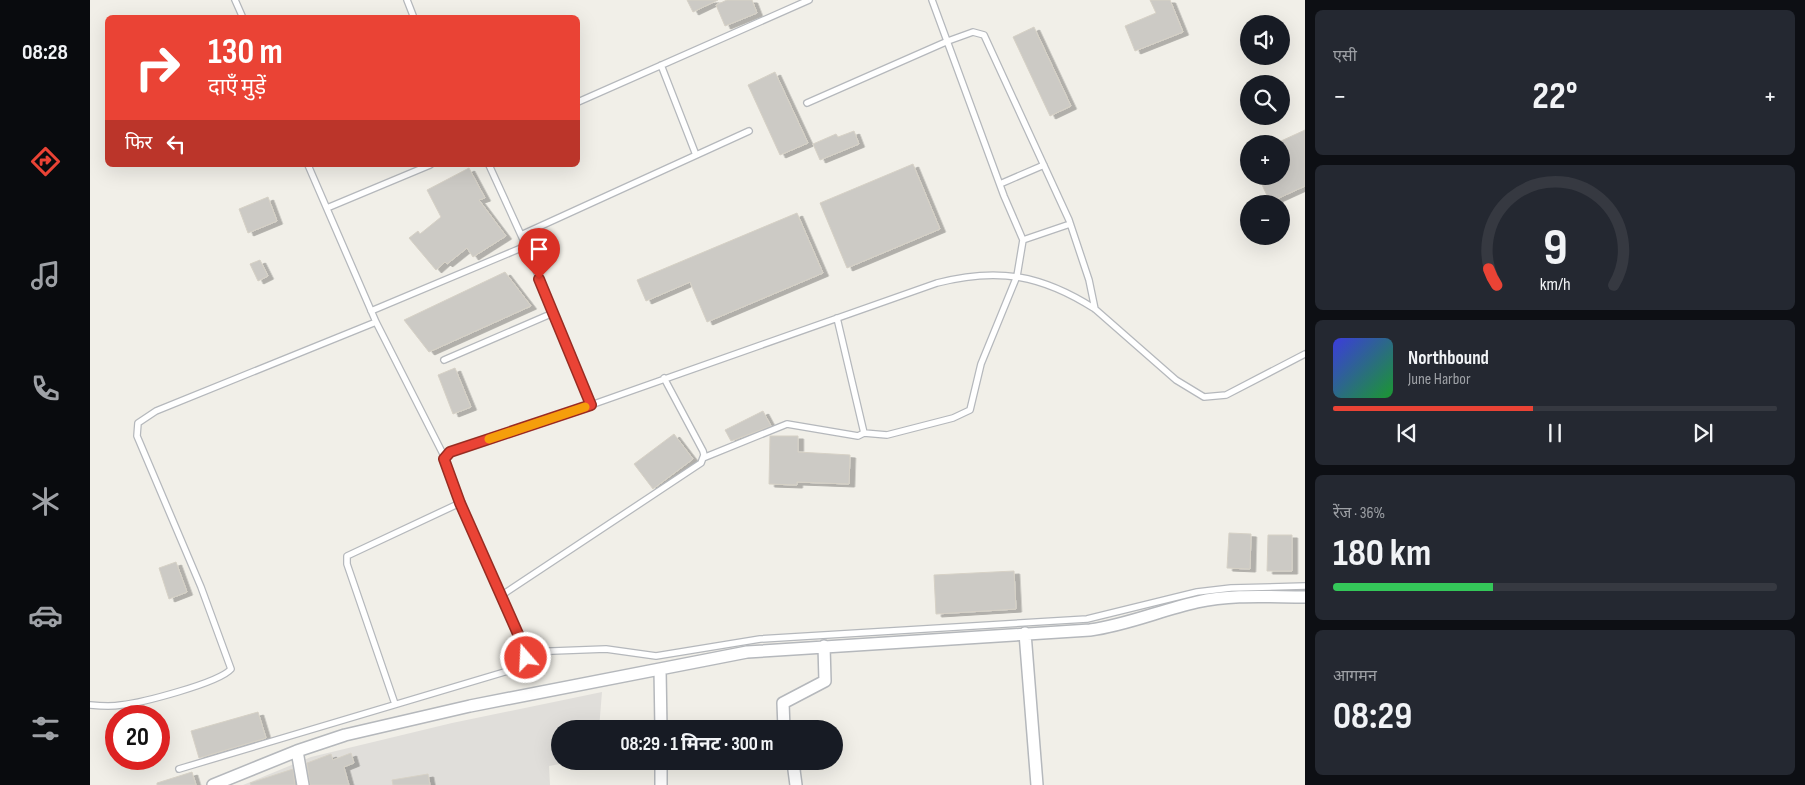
<!DOCTYPE html>
<html lang="hi">
<head>
<meta charset="utf-8">
<style>
	body { margin:0; font-family:"Sofia Sans Condensed","Noto Sans Devanagari",sans-serif; background:#242831; color:#f1f3f6; height:100vh; display:flex; flex-direction:column; font-size:19px; white-space:nowrap }
	* { box-sizing:border-box; margin:0 }
	p { font-size:16px; color:#9ea1a6 }
	.icon { flex:none; width:28px; height:28px; fill:none; stroke:currentColor; stroke-width:2; stroke-linecap:round; stroke-linejoin:round }
	.map { position:relative; flex:1; overflow:hidden }
	.details { display:flex; flex-direction:column; gap:10px; padding:10px; background:#0d0f14; width:500px }
	.details>* { flex:none }
	.banner { position:absolute; left:15px; top:15px; width:475px; height:152px; border-radius:8px; box-shadow:0 5px 20px #0002; background:#ea4335; color:#fff; overflow:hidden }
	.fabs { position:absolute; left:1150px; top:15px; display:grid; gap:10px }
	.fabs a { display:grid; place-items:center; width:50px; height:50px; border-radius:50%; background:#171b24; box-shadow:0 5px 20px #0002; font-size:25px }
	.speed { position:absolute; left:15px; top:705px; display:flex; gap:10px; font-size:25px; font-weight:700; text-align:center }
	.speed>* { display:grid; place-content:center; width:65px; height:65px; border-radius:50%; background:#171b24; box-shadow:0 5px 20px #0002; line-height:1 }
	.speed .limit { border:8px solid #d22; background:#fff; color:#111 }
	.pin { position:absolute; display:grid; place-items:center; width:42px; height:42px; color:#fff; margin:-51px -21px; border-radius:50% 50% 50% 0; rotate:-45deg; box-shadow:0 0 5px #0007 }
	.pin .icon { rotate:45deg }
	.me { position:absolute; width:55px; margin:-28px; rotate:341deg; stroke-linejoin:round; filter:drop-shadow(0 0 4px #0008) }
	.turn { display:flex; align-items:center; gap:18px; height:105px; padding:0 20px; font-size:22px }
	.turn .icon { width:65px; height:65px; stroke-width:2.5 }
	.turn b { display:block; font-size:35px; line-height:42px }
	.then { display:flex; align-items:center; height:48px; padding:0 20px; background:#0003; gap:10px; font-size:19px }
	.big { font-size:38px; font-weight:700; line-height:1.1 }
	.details .tile { flex:1; display:flex; flex-direction:column; justify-content:center; gap:8px; min-width:0; padding:0 18px; border-radius:8px; background:#242831 }
	.details .dial { align-items:center; gap:0 }
	.dial svg { height:130px; overflow:visible; fill:none; stroke:#363941; stroke-width:7; stroke-linecap:round; text-anchor:middle }
	.dial text { fill:#f1f3f6; stroke:none }
	.song { display:flex; align-items:center; gap:15px }
	.cover { width:60px; height:60px; border-radius:8px; background:linear-gradient(135deg,hsl(240 70% 55%),hsl(130 70% 35%)) }
	.played { height:5px; border-radius:2px; background:linear-gradient(90deg,#ea4335 45%,#363941 45%) }
	.keys { display:flex; justify-content:space-around; direction:ltr }
	.heat { display:flex; justify-content:space-between; align-items:center; font-size:28px; direction:ltr }
	.charge { height:8px; border-radius:4px; background:linear-gradient(90deg,#34c759 36%,#363941 0) }
	.trip { position:absolute; left:461px; top:720px; width:292px; height:50px; border-radius:25px; background:#171b24; box-shadow:0 5px 20px #0002; font-weight:700; line-height:50px; text-align:center }
	main { display:flex; flex:1; min-height:0 }
	.menu { display:flex; flex-direction:column; width:90px; justify-content:space-around; align-items:center; background:#090b0e; color:#9ea1a6 }
	.menu .icon { width:35px; height:35px }
	.menu .on { color:#ea4335 }
	.menu b { font-size:22px; color:#f1f3f6 }
	.map>svg:first-child { display:block }
	.industrial { fill:#e0deda }
	.building { fill:#cccac5; stroke:#d6d1c6; filter:url(#shadow) }
	.lines { fill:none; stroke-linecap:round; stroke-linejoin:round }
	.service-casing { stroke:#b5b8bc; stroke-width:8 }
	.minor-casing { stroke:#b5b8bc; stroke-width:14 }
	.service { stroke:#fff; stroke-width:5.5 }
	.minor { stroke:#fff; stroke-width:11 }
	.route-casing { stroke:#982c22; stroke-width:12 }
	.route { stroke:#ea4335; stroke-width:9 }
	.slow { stroke:#f59e0b; stroke-width:9 }
</style>
</head>
<body>
<main>
<nav class="menu">
<b>08:28</b>
<svg class="icon on" aria-label="directions" viewBox="0 0 24 24"><path d="M12 3l9 9-9 9-9-9zM9 14v-3h6M13 9l2 2-2 2"/></svg>
<svg class="icon" aria-label="music" viewBox="0 0 24 24"><path d="M9 18V5l10-2v13"/><circle cx="6" cy="18" r="3"/><circle cx="16" cy="16" r="3"/></svg>
<svg class="icon" aria-label="phone" viewBox="0 0 24 24"><path d="M5 4h4l2 5-3 2q2 4 5 5l2-3 5 2v4C11 20 4 13 5 4z"/></svg>
<svg class="icon" aria-label="climate" viewBox="0 0 24 24"><path d="M12 3v18M4 7l16 10M4 17L20 7"/></svg>
<svg class="icon" aria-label="car" viewBox="0 0 24 24"><path d="M5 17H2v-5l4-1 3-4h7l3 4 3 1v5h-3M9 17h6M6 11h13"/><circle cx="7" cy="17" r="2"/><circle cx="17" cy="17" r="2"/></svg>
<svg class="icon" aria-label="filters" viewBox="0 0 24 24"><path d="M4 7h16M4 17h16"/><circle cx="9" cy="7" r="2"/><circle cx="15" cy="17" r="2"/></svg>
</nav>
<div class="map">
<svg width="1215" height="785" viewBox="0 0 1215 785">
	<defs>
		<filter id="shadow"><feDropShadow dx="5.5" dy="3" stdDeviation="0" flood-color="#0004"/></filter>
	</defs>
	<rect width="100%" height="100%" fill="#f1efe8"/>
	<path class="industrial" d="M512,692l-3,37h-39v32h16l-27,5 1,19h-307l68,-28 141,-34z"/>
	<path class="building" d="M597,0h31l-25,12z
		M637,0h25l5,13 -32,13 -9,-21z
		M1060,0h20l13,32 -48,19 -10,-25 31,-13z
		M944,27l37,79 -21,10 -37,-79z
		M685,72l33,71 -28,12 -32,-70z
		M1215,130v56l-35,16 -12,-26h23v-35z
		M764,131l5,13 -39,16 -7,-16 23,-10 2,3z
		M823,164l27,65 -93,39 -27,-65z
		M379,168l16,30 -6,2 27,36 -33,21 -6,-9 -20,16 -2,-2 -9,8 -27,-32 9,-7 2,3 21,-17 -14,-27z
		M178,197l9,24 -29,12 -9,-24z
		M707,213l26,60 -116,49 -17,-40 -44,19 -9,-21z
		M170,260l8,16 -10,5 -8,-17z
		M415,272l26,34 -102,46 -25,-32z
		M365,368l16,39 -18,7 -15,-39z
		M673,411l8,15 -40,15 -6,-11z
		M584,434l19,25 -40,30 -19,-25z
		M680,436h28v16l52,3 -1,29 -52,-2v3l-28,-1z
		M1139,533l22,1 -1,35 -23,-1z
		M1178,535h24v36h-25z
		M86,562l11,30 -18,7 -10,-31z
		M924,571l2,38 -80,5 -2,-39z
		M168,712l8,26 -67,20 -8,-27z
		M261,753l3,10 -10,4 5,18h-39l-3,-22 24,-9 2,6z
		M203,769l2,16h-44l-1,-2z
		M102,772l4,13h-39v-2z
		M338,774l2,11h-37l-1,-5z"/>
	<g class="lines">
		<defs>
			<path id="service" d="M145,0l8,18
				M317,0l7,18
				M571,65l35,90
				M488,102l231,-102
				M717,103l141,-62 25,-9 11,3 85,185 20,60 6,29
				M218,165l68,157 68,134
				M399,165l37,81 65,159
				M910,184l44,-19
				M237,208l103,-43
				M431,235l228,-104
				M933,240l47,-16
				M281,311l155,-65
				M354,360l109,-47
				M774,433l23,2 66,-17 17,-8 11,-46 36,-88 6,-36 -19,-44 -72,-196
				M613,458l84,-34 71,12 6,-3 -27,-115
				M412,595l199,-132 3,-8 -1,-4 -39,-73
				M436,652l80,-3 50,7 104,-17 327,-20 110,-27 34,-4 74,-2
				M305,704l-48,-140v-8l113,-53
				M0,705c10,1 21,2 31,0 20,-2 98,-22 110,-36l-30,-82 -64,-151 1,-13 18,-12 220,-89
				M89,769l332,-99 14,-8 1,-10 -66,-149 -16,-42v-5l6,-4 141,-47 346,-122c61,-16 105,-8 158,26l81,71 28,17 22,-2 79,-41"/>
			<path id="minor" d="M935,633l12,152
				M570,669l1,60
				M694,729l-1,-26 42,-22 -1,-35
				M207,751l6,34
				M571,761v24
				M123,785l84,-34 48,-16 125,-29 277,-54 343,-22c37,-5 71,-20 107,-28 36,-8 72,-5 108,-5
				M706,785l-2,-15 3,-9"/>
		</defs>
		<use href="#service" class="service-casing"/>
		<use href="#minor" class="minor-casing"/>
		<use href="#service" class="service"/>
		<use href="#minor" class="minor"/>
	</g>
	<g class="lines">
		<defs>
			<path id="route" d="M436,658v-6l-66,-149 -16,-44 6,-7 141,-47 -52,-126"/>
		</defs>
		<use href="#route" class="route-casing"/>
		<use href="#route" class="route"/>
		<path class="slow" d="M399,439l96,-32"/>
	</g>
</svg>
<div class="fabs">
<a><svg class="icon" aria-label="sound" viewBox="0 0 24 24"><path d="M4 9h4l5-4v14l-5-4H4zM17 9q2 3 0 6"/></svg></a>
<a><svg class="icon" aria-label="search" viewBox="0 0 24 24"><circle cx="10" cy="10" r="6"/><path d="M15 15l6 6"/></svg></a>
<a>+</a>
<a>−</a>
</div>
<div class="speed"><div class="limit">20</div></div>
<div class="pin" style="left:449px;top:279px;background:#d93025"><svg class="icon" aria-label="arrive" viewBox="0 0 24 24"><path d="M6 21V4h12l-3 4 3 4H6"/></svg></div>
<svg class="me" style="left:436px;top:658px" viewBox="-20 -20 40 40"><circle r="17" fill="#ea4335" stroke="#fff" stroke-width="3"/><path d="M0-11L8 9 0 5-8 9z" fill="#fff"/></svg>
<div class="trip">08:29 · 1 मिनट · 300 m</div>
<div class="banner">
<div class="turn"><svg class="icon" aria-label="right" viewBox="0 0 24 24"><path d="M7 20v-9h11M14 6l5 5-5 5"/></svg><div><b>130 m</b>दाएँ मुड़ें</div></div>
<div class="then">फिर<svg class="icon" aria-label="left" viewBox="0 0 24 24"><path d="M17 20v-9H6M10 6l-5 5 5 5"/></svg></div>
</div>
</div>
<section class="details">
<div class="tile"><p>एसी</p>
<div class="heat"><a>−</a><b class="big">22°</b><a>+</a></div>
</div>
<div class="tile dial"><svg viewBox="0 0 100 80">
<path d="M14 69A42 42 0 1 1 86 69"/>
<path d="M14 69A42 42 0 0 1 9 59" stroke="#ea4335"/>
<text x="50" y="56" font-size="32" font-weight="700">9</text>
<text x="50" y="72" font-size="11">km/h</text>
</svg></div>
<div class="tile">
<div class="song"><i class="cover"></i><div><b>Northbound</b><p>June Harbor</p></div></div>
<div class="played"></div>
<div class="keys"><svg class="icon" aria-label="previous" viewBox="0 0 24 24"><path d="M18 5L8 12l10 7zM5 5v14"/></svg><svg class="icon" aria-label="pause" viewBox="0 0 24 24"><path d="M8 5v14M16 5v14"/></svg><svg class="icon" aria-label="next" viewBox="0 0 24 24"><path d="M6 5l10 7-10 7zM19 5v14"/></svg></div>
</div>
<div class="tile"><p>रेंज · 36%</p><b class="big">180 km</b><div class="charge"></div></div>
<div class="tile"><p>आगमन</p><b class="big">08:29</b></div>
</section>
</main>
</body>
</html>
